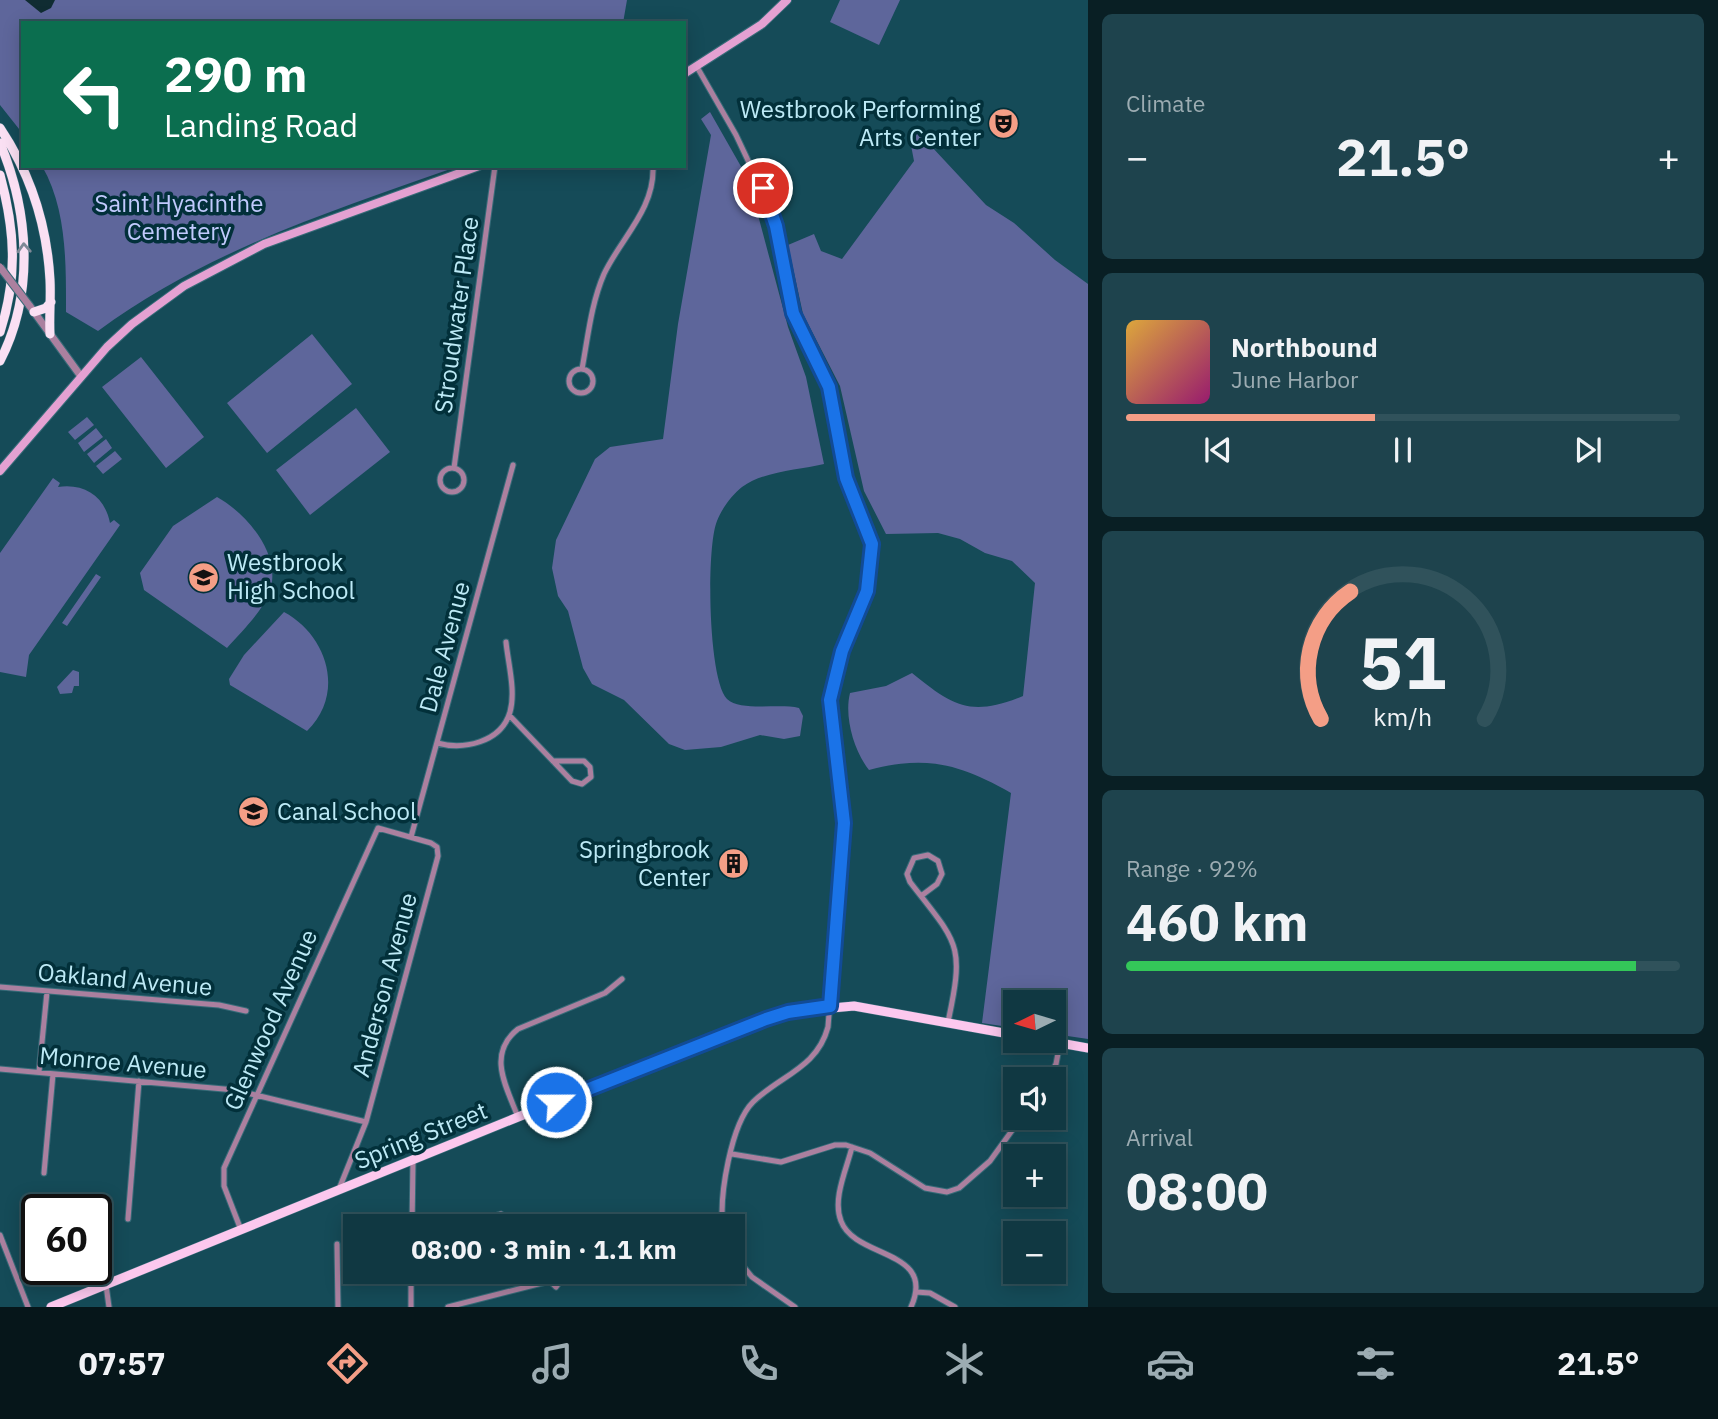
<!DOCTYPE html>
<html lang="en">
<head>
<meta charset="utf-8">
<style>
	body { margin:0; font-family:"IBM Plex Sans",sans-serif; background:#1e434d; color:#f1f3f6; height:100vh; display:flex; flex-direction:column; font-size:26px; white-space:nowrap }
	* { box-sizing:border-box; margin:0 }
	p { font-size:23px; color:#9cacb2 }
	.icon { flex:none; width:38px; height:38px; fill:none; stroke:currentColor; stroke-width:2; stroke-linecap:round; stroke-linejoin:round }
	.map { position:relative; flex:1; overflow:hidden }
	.drawer { display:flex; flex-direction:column; gap:14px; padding:14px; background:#091f24; width:630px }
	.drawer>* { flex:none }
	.hud { position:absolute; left:21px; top:21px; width:665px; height:147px; border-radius:0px; box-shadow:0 4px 18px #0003,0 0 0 2px #30525b; background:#0b6e4f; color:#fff; overflow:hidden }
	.needle { width:46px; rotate:265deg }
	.fabs { position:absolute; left:1003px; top:990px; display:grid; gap:14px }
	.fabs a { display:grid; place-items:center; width:63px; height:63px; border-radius:0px; background:#103842; box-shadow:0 4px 18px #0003,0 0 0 2px #30525b; font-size:35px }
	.speed { position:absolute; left:21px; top:1194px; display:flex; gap:14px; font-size:35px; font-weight:700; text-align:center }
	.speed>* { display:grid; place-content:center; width:91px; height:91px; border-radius:50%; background:#103842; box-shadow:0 4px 18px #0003,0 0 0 2px #30525b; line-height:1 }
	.speed .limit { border:4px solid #111; border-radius:10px; background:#fff; color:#111 }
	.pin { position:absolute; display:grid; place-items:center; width:60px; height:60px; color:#fff; margin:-30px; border:4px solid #fff; border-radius:50%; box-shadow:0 2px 7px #0007 }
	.me { position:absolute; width:77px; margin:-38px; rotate:68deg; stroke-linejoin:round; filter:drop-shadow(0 0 5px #0008) }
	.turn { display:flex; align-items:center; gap:24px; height:147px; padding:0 28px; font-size:32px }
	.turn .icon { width:91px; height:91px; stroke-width:2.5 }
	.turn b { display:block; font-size:49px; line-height:60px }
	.big { font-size:52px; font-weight:700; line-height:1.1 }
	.drawer .card { flex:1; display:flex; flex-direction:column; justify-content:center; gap:10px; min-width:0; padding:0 24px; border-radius:10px; background:#1e434d }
	.drawer .dial { align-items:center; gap:0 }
	.dial svg { height:182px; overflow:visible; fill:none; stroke:#30525b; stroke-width:7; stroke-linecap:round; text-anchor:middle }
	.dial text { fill:#f1f3f6; stroke:none }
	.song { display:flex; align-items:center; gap:21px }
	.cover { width:84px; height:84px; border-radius:10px; background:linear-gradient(135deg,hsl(40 70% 55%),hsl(320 70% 35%)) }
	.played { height:7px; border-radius:4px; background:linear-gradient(90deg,#f49e86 45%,#30525b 45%) }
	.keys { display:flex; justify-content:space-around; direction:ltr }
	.heat { display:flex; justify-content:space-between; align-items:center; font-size:38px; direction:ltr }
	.charge { height:10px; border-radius:5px; background:linear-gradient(90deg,#34c759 92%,#30525b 0) }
	.trip { position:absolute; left:343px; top:1214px; width:402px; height:70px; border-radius:0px; background:#103842; box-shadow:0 4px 18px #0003,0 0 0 2px #30525b; font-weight:700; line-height:70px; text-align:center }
	.tabs { display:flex; height:112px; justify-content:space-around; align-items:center; background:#06161a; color:#9cacb2 }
	.tabs .icon { width:49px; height:49px }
	.tabs .on { color:#f49e86 }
	.tabs b { font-size:32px; color:#f1f3f6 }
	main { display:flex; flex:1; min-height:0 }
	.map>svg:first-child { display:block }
	.green { fill:#5e669b }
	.water { fill:#102c32 }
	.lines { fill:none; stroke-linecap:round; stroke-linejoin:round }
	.minor-casing { stroke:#376b78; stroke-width:7 }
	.tertiary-casing { stroke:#376b78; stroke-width:9 }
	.secondary-casing { stroke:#376b78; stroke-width:10 }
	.primary-casing { stroke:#376b78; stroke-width:10 }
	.trunk-casing { stroke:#376b78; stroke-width:10 }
	.minor { stroke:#ab809f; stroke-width:5 }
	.tertiary { stroke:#ab809f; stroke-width:7 }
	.secondary { stroke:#e4a1d2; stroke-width:8 }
	.primary { stroke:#fcc8ee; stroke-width:9 }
	.trunk { stroke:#fae0f3; stroke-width:9 }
	.tertiary-bridge-casing { stroke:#376b78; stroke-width:9; stroke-linecap:butt }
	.tertiary-bridge { stroke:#ab809f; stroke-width:7 }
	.oneway { stroke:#7e8896 }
	.route-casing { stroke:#114b97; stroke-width:18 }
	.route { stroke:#1a73e8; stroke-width:12 }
	.labels { text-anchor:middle; stroke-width:7; stroke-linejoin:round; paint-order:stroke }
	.poi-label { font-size:24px; fill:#bdeaf6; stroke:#02303a; text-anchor:end }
	.park-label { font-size:24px; fill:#c1cafd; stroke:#02303a }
	.street-label { font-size:24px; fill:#bdeaf6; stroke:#02303a }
</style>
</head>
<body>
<main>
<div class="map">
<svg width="1088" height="1307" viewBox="0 0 1088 1307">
	<rect width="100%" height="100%" fill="#154b58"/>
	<path class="green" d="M0,0h627l-4,23h-600v111l-23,-29z
		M840,0h60l-21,45 -49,-23z
		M710,112l33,58 12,34 33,123 18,50 18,87c-25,6 -60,7 -82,23 -10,8 -20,21 -25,34 -11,26 -9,159 10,178 14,13 52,4 72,9l4,8 -3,20 -16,3 -24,-4 -39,12 -36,3 -16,-6 -45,-44 -32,-16 -9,-16 -15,-57 -10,-15 -6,-28 4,-28 39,-81 15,-12 53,-8 15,-115 33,-189 -10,-16z
		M918,132l68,73 28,18 41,37 33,24v755l-34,-5v-31h-39v25l-33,-5 29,-230c-51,-29 -85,-38 -142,-23 -15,-19 -25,-53 -19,-77l36,-7 26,-13c42,34 59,44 111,23l12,-113 -23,-22 -27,-8 -25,-14 -22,-6 -52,1 -22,-43 -24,-105 -37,-72 -15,-69 26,-11 7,17 21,8 72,-98 -4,-21z
		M42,166h417c-130,46 -249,83 -361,165l-32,-19c0,-48 1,-103 -24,-146z
		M312,334l40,50 -85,69 -40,-50z
		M141,357l63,80 -38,31 -64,-81z
		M356,408l34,44 -80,63 -34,-45z
		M87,417l7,8 -19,15 -7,-8z
		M96,428l7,9 -19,15 -6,-9z
		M106,439l6,9 -18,15 -7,-9z
		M115,451l7,8 -19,15 -7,-8z
		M53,478l7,5 -2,4c27,-4 47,10 52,36l4,-3 6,5 -91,130 -3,22 -26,-5v-119z
		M217,497c29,16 65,57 53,94 -7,20 -29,41 -43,57l-83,-58 -4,-17 33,-47z
		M96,574l5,3 -34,49 -5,-3z
		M284,612c43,23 62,81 23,119l-77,-46 -1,-6 15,-24z
		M73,670l6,2v14h-5l-2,7 -12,1 -3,-7z"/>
	<path class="water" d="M25,0h30l-4,8 -10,5z"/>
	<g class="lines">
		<defs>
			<path id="minor" d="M697,67l39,68 34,72 23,106 33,68 20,97 26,66 -5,47 -25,60 -12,49 14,123 -16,204c-11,41 -47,48 -75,75 -22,22 -34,94 -30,125
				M569 381a12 12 0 1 1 24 0a12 12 0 1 1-24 0Z
				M582,369c6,-32 9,-65 22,-95 17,-36 51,-65 49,-108
				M454,468l41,-302
				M440 480a12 12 0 1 1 24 0a12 12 0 1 1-24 0Z
				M509,715l63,66 10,3 9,-7 -1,-10 -6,-6h-31
				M437,743c26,7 64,0 73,-31 6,-21 -2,-49 -4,-70
				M411,837l102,-372
				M921,896l16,-12 5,-10 -4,-13 -10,-6 -14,3 -7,16 3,8c48,62 55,61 38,140
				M0,987l219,18 27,6
				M0,1069l235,21 131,32
				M39,1072l8,-80
				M1047,1080l9,-16 4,-21
				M518,1117c-11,-29 -32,-63 0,-88l87,-36 17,-14
				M852,1147c-5,21 -20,52 -11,74 14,38 96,28 70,86
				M732,1154l49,8 54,-17h11l24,8 55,35 22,4 12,-4 31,-27 31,-43
				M44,1173l9,-99
				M128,1219l11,-138
				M412,1227l1,-67
				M456,1227l45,-13
				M241,1230l-17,-44v-18l154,-340 53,15 6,4 1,9 -72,266 -27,67
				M0,1235l28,72
				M337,1244l1,63
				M733,1254l19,23 43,30
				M106,1285l3,22
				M916,1292l14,1 25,14
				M411,1307v-35
				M448,1307l102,-26 4,-6 7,5 -5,7 -6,-6"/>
			<path id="tertiary" d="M29,305l51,70"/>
			<path id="secondary" d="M684,74l78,-50 25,-24
				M0,471l107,-124 25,-23 52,-38 80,-42 215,-78"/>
			<path id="primary" d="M1049,1041l39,7
				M51,1307l467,-190 270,-105 66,-6 161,29"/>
			<path id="trunk" d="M0,128c30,45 47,97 50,152 1,18 -1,36 0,54
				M0,143c29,69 35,150 0,218
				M0,175c15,55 18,102 0,157
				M34,312l12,-4 5,-6"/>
		</defs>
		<use href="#minor" class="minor-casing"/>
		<use href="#tertiary" class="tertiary-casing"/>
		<use href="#secondary" class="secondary-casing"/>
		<use href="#primary" class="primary-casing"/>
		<use href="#trunk" class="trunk-casing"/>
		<use href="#minor" class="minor"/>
		<use href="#tertiary" class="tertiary"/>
		<use href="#secondary" class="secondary"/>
		<use href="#primary" class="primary"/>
		<use href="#trunk" class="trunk"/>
		<defs>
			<path id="tertiary-bridge" d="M0,267l29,38"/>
		</defs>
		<use href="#tertiary-bridge" class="tertiary-bridge-casing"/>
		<use href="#tertiary-bridge" class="tertiary-bridge"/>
	</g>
	<defs><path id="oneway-chevron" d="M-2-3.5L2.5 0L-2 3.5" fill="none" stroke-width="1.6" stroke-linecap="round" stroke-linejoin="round" transform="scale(1.75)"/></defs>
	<use class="oneway" href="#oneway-chevron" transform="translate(24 248) rotate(-93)"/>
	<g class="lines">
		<defs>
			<path id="route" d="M556,1102l210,-83 22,-7 42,-6 14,-183 -14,-123 12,-49 25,-60 5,-47 -26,-66 -17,-91 -36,-74 -17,-87 -13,-38"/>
		</defs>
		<use href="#route" class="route-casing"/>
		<use href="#route" class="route"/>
	</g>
	<defs>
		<symbol id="theatre-disc" viewBox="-11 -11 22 22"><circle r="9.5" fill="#f49e86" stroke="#02303a"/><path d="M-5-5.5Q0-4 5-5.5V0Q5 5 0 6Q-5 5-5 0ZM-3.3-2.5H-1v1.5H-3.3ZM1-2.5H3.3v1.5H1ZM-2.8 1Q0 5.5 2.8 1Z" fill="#111"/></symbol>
		<symbol id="school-disc" viewBox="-11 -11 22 22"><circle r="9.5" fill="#f49e86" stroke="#02303a"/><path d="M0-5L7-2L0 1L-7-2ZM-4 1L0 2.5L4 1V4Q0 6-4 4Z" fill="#111"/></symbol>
		<symbol id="building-disc" viewBox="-11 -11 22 22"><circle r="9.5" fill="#f49e86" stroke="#02303a"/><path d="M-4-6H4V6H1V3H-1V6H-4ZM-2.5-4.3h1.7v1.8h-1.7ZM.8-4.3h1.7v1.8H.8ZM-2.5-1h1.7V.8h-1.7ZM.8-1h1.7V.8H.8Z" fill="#111"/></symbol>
	</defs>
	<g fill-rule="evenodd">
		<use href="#theatre-disc" x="986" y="106" width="35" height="35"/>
		<use href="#school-disc" x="186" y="560" width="35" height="35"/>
		<use href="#school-disc" x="236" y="794" width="35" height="35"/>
		<use href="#building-disc" x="716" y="846" width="35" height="35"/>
	</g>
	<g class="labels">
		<g class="poi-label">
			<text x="981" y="118">Westbrook Performing<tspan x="981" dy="28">Arts Center</tspan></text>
			<text x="227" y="571" text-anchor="start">Westbrook<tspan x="227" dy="28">High School</tspan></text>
			<text x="277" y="820" text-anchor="start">Canal School</text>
			<text x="710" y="858">Springbrook<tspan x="710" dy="28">Center</tspan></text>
		</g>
		<g class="park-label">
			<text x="179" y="212">Saint Hyacinthe<tspan x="179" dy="28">Cemetery</tspan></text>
		</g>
		<g class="street-label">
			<text transform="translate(457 315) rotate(-82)" y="8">Stroudwater Place</text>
			<text transform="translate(445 647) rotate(-75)" y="8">Dale Avenue</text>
			<text transform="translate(125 980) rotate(5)" y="8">Oakland Avenue</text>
			<text transform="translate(385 985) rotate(-75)" y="8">Anderson Avenue</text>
			<text transform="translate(271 1020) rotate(-66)" y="8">Glenwood Avenue</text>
			<text transform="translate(123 1063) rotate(5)" y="8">Monroe Avenue</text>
			<text transform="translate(421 1136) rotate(-22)" y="8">Spring Street</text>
		</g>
	</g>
</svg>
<div class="fabs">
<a><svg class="needle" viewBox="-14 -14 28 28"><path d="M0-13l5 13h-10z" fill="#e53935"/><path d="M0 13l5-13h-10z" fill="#9cacb2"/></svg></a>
<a><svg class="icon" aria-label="sound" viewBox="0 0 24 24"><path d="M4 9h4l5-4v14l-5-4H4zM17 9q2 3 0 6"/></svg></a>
<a>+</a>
<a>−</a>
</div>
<div class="speed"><div class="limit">60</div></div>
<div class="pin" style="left:763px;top:188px;background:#d93025"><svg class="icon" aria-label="arrive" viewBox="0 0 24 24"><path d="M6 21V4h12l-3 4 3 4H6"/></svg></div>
<svg class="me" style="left:556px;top:1102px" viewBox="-20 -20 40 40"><circle r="17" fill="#1a73e8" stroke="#fff" stroke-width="3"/><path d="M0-11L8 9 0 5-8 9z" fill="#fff"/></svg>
<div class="trip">08:00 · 3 min · 1.1 km</div>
<div class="hud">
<div class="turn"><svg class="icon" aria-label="left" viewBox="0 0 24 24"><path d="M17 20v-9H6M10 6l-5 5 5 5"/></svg><div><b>290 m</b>Landing Road</div></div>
</div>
</div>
<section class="drawer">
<div class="card"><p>Climate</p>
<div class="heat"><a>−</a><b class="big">21.5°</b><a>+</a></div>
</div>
<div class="card">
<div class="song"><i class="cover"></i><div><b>Northbound</b><p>June Harbor</p></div></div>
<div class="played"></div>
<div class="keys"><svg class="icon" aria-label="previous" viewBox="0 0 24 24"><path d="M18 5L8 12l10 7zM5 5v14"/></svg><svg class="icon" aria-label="pause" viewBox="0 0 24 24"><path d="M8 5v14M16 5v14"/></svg><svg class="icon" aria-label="next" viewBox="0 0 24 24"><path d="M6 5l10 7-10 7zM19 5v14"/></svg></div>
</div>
<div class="card dial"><svg viewBox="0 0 100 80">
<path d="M14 69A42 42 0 1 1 86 69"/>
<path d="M14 69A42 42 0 0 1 27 13" stroke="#f49e86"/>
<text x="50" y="56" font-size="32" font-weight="700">51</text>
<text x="50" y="72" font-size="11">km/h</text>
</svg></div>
<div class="card"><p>Range · 92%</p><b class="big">460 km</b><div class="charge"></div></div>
<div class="card"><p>Arrival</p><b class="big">08:00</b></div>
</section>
</main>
<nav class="tabs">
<b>07:57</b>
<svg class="icon on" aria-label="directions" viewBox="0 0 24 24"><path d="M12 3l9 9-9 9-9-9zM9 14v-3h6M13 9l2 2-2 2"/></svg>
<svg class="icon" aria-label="music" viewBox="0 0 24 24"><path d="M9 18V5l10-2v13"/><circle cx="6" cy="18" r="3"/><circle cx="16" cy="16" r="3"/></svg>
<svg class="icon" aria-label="phone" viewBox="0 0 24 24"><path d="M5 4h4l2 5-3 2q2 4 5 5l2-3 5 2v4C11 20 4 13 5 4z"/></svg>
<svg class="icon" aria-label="climate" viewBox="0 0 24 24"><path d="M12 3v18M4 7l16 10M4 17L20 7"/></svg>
<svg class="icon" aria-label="car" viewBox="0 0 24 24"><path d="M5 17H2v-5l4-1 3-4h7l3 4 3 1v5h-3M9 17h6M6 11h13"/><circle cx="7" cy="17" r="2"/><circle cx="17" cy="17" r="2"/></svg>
<svg class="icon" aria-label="filters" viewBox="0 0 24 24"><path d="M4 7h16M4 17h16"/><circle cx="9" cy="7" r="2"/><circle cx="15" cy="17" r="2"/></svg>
<b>21.5°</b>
</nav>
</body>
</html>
